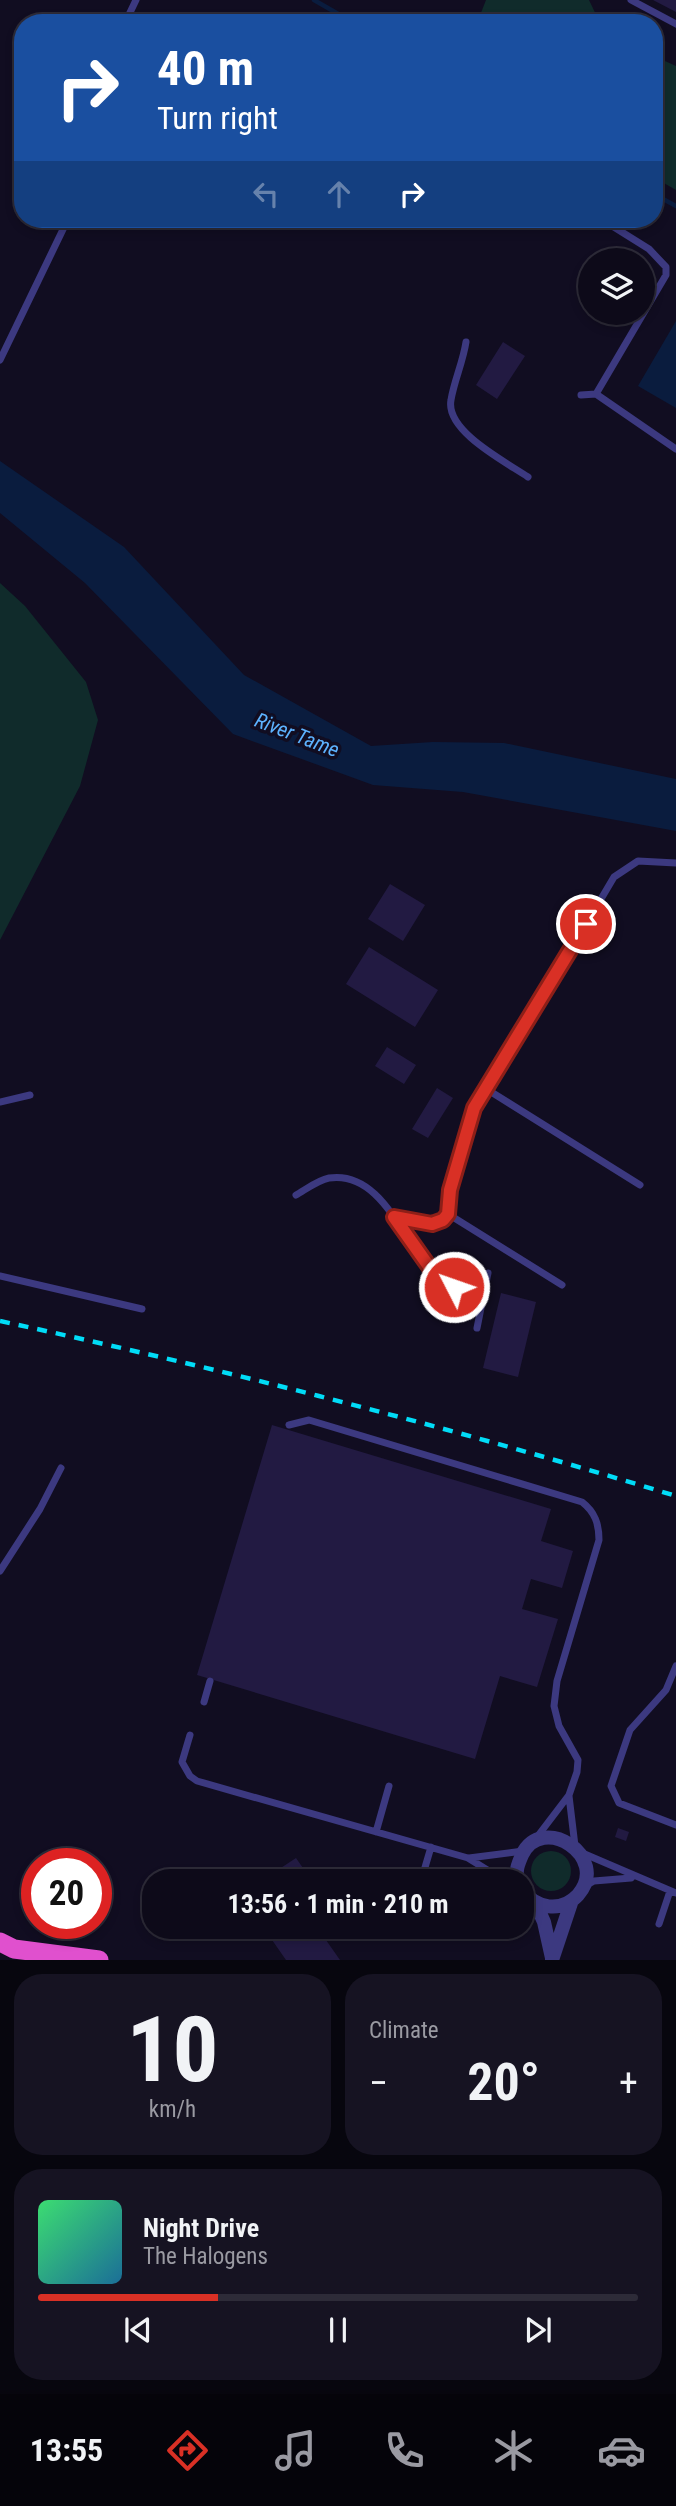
<!DOCTYPE html>
<html lang="en">
<head>
<meta charset="utf-8">
<style>
	body { margin:0; font-family:"Roboto Condensed",sans-serif; background:#161322; color:#f1f3f6; height:100vh; display:flex; flex-direction:column; font-size:26px; white-space:nowrap }
	* { box-sizing:border-box; margin:0 }
	p { font-size:23px; color:#9a9aa2 }
	.icon { flex:none; width:38px; height:38px; fill:none; stroke:currentColor; stroke-width:2; stroke-linecap:round; stroke-linejoin:round }
	.map { position:relative; height:1960px; overflow:hidden }
	.sheet { display:flex; flex-direction:column; gap:14px; padding:14px; background:#07060e; flex:1 }
	.sheet>* { flex:none }
	.hud { position:absolute; left:14px; top:14px; width:649px; height:214px; border-radius:28px; box-shadow:0 4px 10px #0003,0 0 0 2px #2d2b38; background:#1a4fa0; color:#fff; overflow:hidden }
	.fabs { position:absolute; left:578px; top:248px; display:grid; gap:14px }
	.fabs a { display:grid; place-items:center; width:77px; height:77px; border-radius:50%; background:#0d0a19; box-shadow:0 4px 10px #0003,0 0 0 2px #2d2b38; font-size:35px }
	.speed { position:absolute; left:21px; top:1848px; display:flex; gap:14px; font-size:35px; font-weight:700; text-align:center }
	.speed>* { display:grid; place-content:center; width:91px; height:91px; border-radius:50%; background:#0d0a19; box-shadow:0 4px 10px #0003,0 0 0 2px #2d2b38; line-height:1 }
	.speed .limit { border:10px solid #d22; background:#fff; color:#111 }
	.pin { position:absolute; display:grid; place-items:center; width:60px; height:60px; color:#fff; margin:-30px; border:4px solid #fff; border-radius:50%; box-shadow:0 2px 7px #0007 }
	.me { position:absolute; width:77px; margin:-38px; rotate:311deg; stroke-linejoin:round; filter:drop-shadow(0 0 5px #0008) }
	.turn { display:flex; align-items:center; gap:24px; height:147px; padding:0 28px; font-size:32px }
	.turn .icon { width:91px; height:91px; stroke-width:2.5 }
	.turn b { display:block; font-size:49px; line-height:60px }
	.lanes { display:flex; align-items:center; height:66px; padding:0 28px; background:#0003; justify-content:center; gap:35px; direction:ltr }
	.lanes .off { opacity:.35 }
	.big { font-size:52px; font-weight:700; line-height:1.1 }
	.sheet .tile { flex:1; display:flex; flex-direction:column; justify-content:center; gap:10px; min-width:0; padding:0 24px; border-radius:28px; background:#161322 }
	.sheet .dial { align-items:center; gap:0 }
	.dial b { font-size:91px; line-height:1 }
	.song { display:flex; align-items:center; gap:21px }
	.cover { width:84px; height:84px; border-radius:10px; background:linear-gradient(135deg,hsl(140 70% 55%),hsl(200 70% 35%)) }
	.played { height:7px; border-radius:4px; background:linear-gradient(90deg,#d93025 30%,#2d2b38 30%) }
	.keys { display:flex; justify-content:space-around; direction:ltr }
	.heat { display:flex; justify-content:space-between; align-items:center; font-size:38px; direction:ltr }
	.sheet .tiles { flex:1; display:grid; gap:14px; grid-template-columns:1fr 1fr }
	.tile:last-child { grid-column:span 2 }
	.trip { position:absolute; left:142px; top:1869px; width:392px; height:70px; border-radius:28px; background:#0d0a19; box-shadow:0 4px 10px #0003,0 0 0 2px #2d2b38; font-weight:700; line-height:70px; text-align:center }
	.dock { display:flex; height:112px; justify-content:space-around; align-items:center; background:#05040a; color:#9a9aa2 }
	.dock .icon { width:49px; height:49px }
	.dock .current { color:#d93025 }
	.dock b { font-size:32px; color:#f1f3f6 }
	.map>svg:first-child { display:block }
	.green { fill:#102b2b }
	.water { fill:#0a1c3e }
	.lines { fill:none; stroke-linecap:round; stroke-linejoin:round }
	.stream { stroke:#0a1c3e; stroke-width:4.5 }
	.building { fill:#221a42 }
	.service { stroke:#3c3980; stroke-width:7 }
	.minor { stroke:#3c3980; stroke-width:14 }
	.trunk { stroke:#e050ce; stroke-width:19 }
	.rail { stroke:#01dcf7; stroke-width:4.5; stroke-dasharray:10 9; stroke-linecap:butt }
	.route-casing { stroke:#8d1f18; stroke-width:18 }
	.route { stroke:#d93025; stroke-width:12 }
	.labels { text-anchor:middle; stroke-width:7; stroke-linejoin:round; paint-order:stroke }
	.water-label { font-size:21px; font-style:italic; fill:#5db2fe; stroke:#110d21 }
</style>
</head>
<body>
<div class="map">
<svg width="676" height="1960" viewBox="0 0 676 1960">
	<rect width="100%" height="100%" fill="#110d21"/>
	<path class="green" d="M486,0h103l11,23h-123z
		M654,56l22,10v124l-21,-12z
		M0,583l25,23 61,76 12,38 -18,66 -80,154z
		M531 1871a20 20 0 1 1 40 0a20 20 0 1 1-40 0Z"/>
	<path class="water" d="M676,321v87l-38,-22z
		M0,461l124,86 120,128 127,71 62,-4 71,1 172,36v52l-213,-39 -90,-7 -140,-51 -148,-151 -85,-70z"/>
	<g class="lines">
		<path class="stream" d="M314,0l40,23
			M654,194l22,12"/>
	</g>
	<path class="building" d="M653,0h23v12z
		M503,342l22,14 -28,43 -21,-14z
		M390,884l35,21 -22,36 -35,-22z
		M369,947l69,43 -23,37 -69,-43z
		M387,1047l29,18 -12,19 -29,-18z
		M437,1088l16,10 -25,40 -16,-9z
		M501,1293l35,9 -18,75 -35,-9z
		M272,1425l279,84 -10,32 32,10 -11,37 -31,-9 -9,30 36,10 -21,68 -37,-11 -25,83 -278,-84z
		M618,1828l11,4 -3,9 -11,-4z
		M296,1858l16,23h-51z
		M263,1927h62l-6,3 21,30h-54z"/>
	<g class="lines">
		<path class="service" d="M631,0l45,24
			M125,23l11,-23
			M466,342c-3,20 -12,39 -15,58 -6,31 55,62 77,77
			M0,360l68,-141
			M596,394l70,-119v-8l-17,-18 -48,-30
			M581,395l15,-1 80,55
			M488,1090l126,-213 24,-16 38,2
			M0,1102l30,-7
			M296,1195c9,-5 22,-15 33,-17 54,-8 75,67 106,97 14,12 32,15 50,18
			M395,1218c17,3 40,13 53,-4
			M0,1276l142,33
			M562,1285l-114,-71c-2,-34 20,-97 40,-124l152,95
			M477,1328l11,-55
			M289,1425l20,-5 273,82c13,10 17,22 17,38l-42,141 -3,25 5,20 19,34 -1,12 -8,23 -32,42
			M0,1571l40,-62 21,-41
			M676,1666l-10,24 -36,40 -19,56 8,17 57,22
			M204,1702l6,-21
			M190,1735l-8,27 8,14 7,5 271,77 37,23
			M569,1796l6,50
			M376,1832l13,-46
			M580,1852l96,41
			M469,1858l54,-7
			M421,1881l10,-34
			M585,1886l9,-5 37,-3
			M659,1924l11,-33"/>
		<path class="minor" d="M518,1881c-3,-10 0,-17 4,-26 20,-43 89,2 56,40 -17,18 -42,14 -56,-5
			M536,1904l8,18 8,36
			M552,1960l20,-60"/>
		<path class="trunk" d="M0,1942l14,7 85,11"/>
		<path class="rail" d="M0,1321c228,49 453,107 676,175"/>
	</g>
	<g class="lines">
		<defs>
			<path id="route" d="M454,1287l-19,-12 -41,-58 38,7 11,-4 5,-6 2,-24 24,-82 112,-184"/>
		</defs>
		<use href="#route" class="route-casing"/>
		<use href="#route" class="route"/>
	</g>
	<g class="labels">
		<g class="water-label">
			<text transform="translate(297 735) rotate(21)" y="7">River Tame</text>
		</g>
	</g>
</svg>
<div class="fabs">
<a><svg class="icon" aria-label="layers" viewBox="0 0 24 24"><path d="M12 4l9 5-9 5-9-5zM3 14l9 5 9-5"/></svg></a>
</div>
<div class="speed"><div class="limit">20</div></div>
<div class="pin" style="left:586px;top:924px;background:#d93025"><svg class="icon" aria-label="arrive" viewBox="0 0 24 24"><path d="M6 21V4h12l-3 4 3 4H6"/></svg></div>
<svg class="me" style="left:454px;top:1287px" viewBox="-20 -20 40 40"><circle r="17" fill="#d93025" stroke="#fff" stroke-width="3"/><path d="M0-11L8 9 0 5-8 9z" fill="#fff"/></svg>
<div class="trip">13:56 · 1 min · 210 m</div>
<div class="hud">
<div class="turn"><svg class="icon" aria-label="right" viewBox="0 0 24 24"><path d="M7 20v-9h11M14 6l5 5-5 5"/></svg><div><b>40 m</b>Turn right</div></div>
<div class="lanes"><svg class="icon off" aria-label="left" viewBox="0 0 24 24"><path d="M17 20v-9H6M10 6l-5 5 5 5"/></svg><svg class="icon off" aria-label="ahead" viewBox="0 0 24 24"><path d="M12 20V5M6 11l6-6 6 6"/></svg><svg class="icon" aria-label="right" viewBox="0 0 24 24"><path d="M7 20v-9h11M14 6l5 5-5 5"/></svg></div>
</div>
</div>
<section class="sheet">
<div class="tiles">
<div class="tile dial"><b>10</b><p>km/h</p></div>
<div class="tile"><p>Climate</p>
<div class="heat"><a>−</a><b class="big">20°</b><a>+</a></div>
</div>
<div class="tile">
<div class="song"><i class="cover"></i><div><b>Night Drive</b><p>The Halogens</p></div></div>
<div class="played"></div>
<div class="keys"><svg class="icon" aria-label="previous" viewBox="0 0 24 24"><path d="M18 5L8 12l10 7zM5 5v14"/></svg><svg class="icon" aria-label="pause" viewBox="0 0 24 24"><path d="M8 5v14M16 5v14"/></svg><svg class="icon" aria-label="next" viewBox="0 0 24 24"><path d="M6 5l10 7-10 7zM19 5v14"/></svg></div>
</div>
</div>
</section>
<nav class="dock">
<b>13:55</b>
<svg class="icon current" aria-label="directions" viewBox="0 0 24 24"><path d="M12 3l9 9-9 9-9-9zM9 14v-3h6M13 9l2 2-2 2"/></svg>
<svg class="icon" aria-label="music" viewBox="0 0 24 24"><path d="M9 18V5l10-2v13"/><circle cx="6" cy="18" r="3"/><circle cx="16" cy="16" r="3"/></svg>
<svg class="icon" aria-label="phone" viewBox="0 0 24 24"><path d="M5 4h4l2 5-3 2q2 4 5 5l2-3 5 2v4C11 20 4 13 5 4z"/></svg>
<svg class="icon" aria-label="climate" viewBox="0 0 24 24"><path d="M12 3v18M4 7l16 10M4 17L20 7"/></svg>
<svg class="icon" aria-label="car" viewBox="0 0 24 24"><path d="M5 17H2v-5l4-1 3-4h7l3 4 3 1v5h-3M9 17h6M6 11h13"/><circle cx="7" cy="17" r="2"/><circle cx="17" cy="17" r="2"/></svg>
</nav>
</body>
</html>
